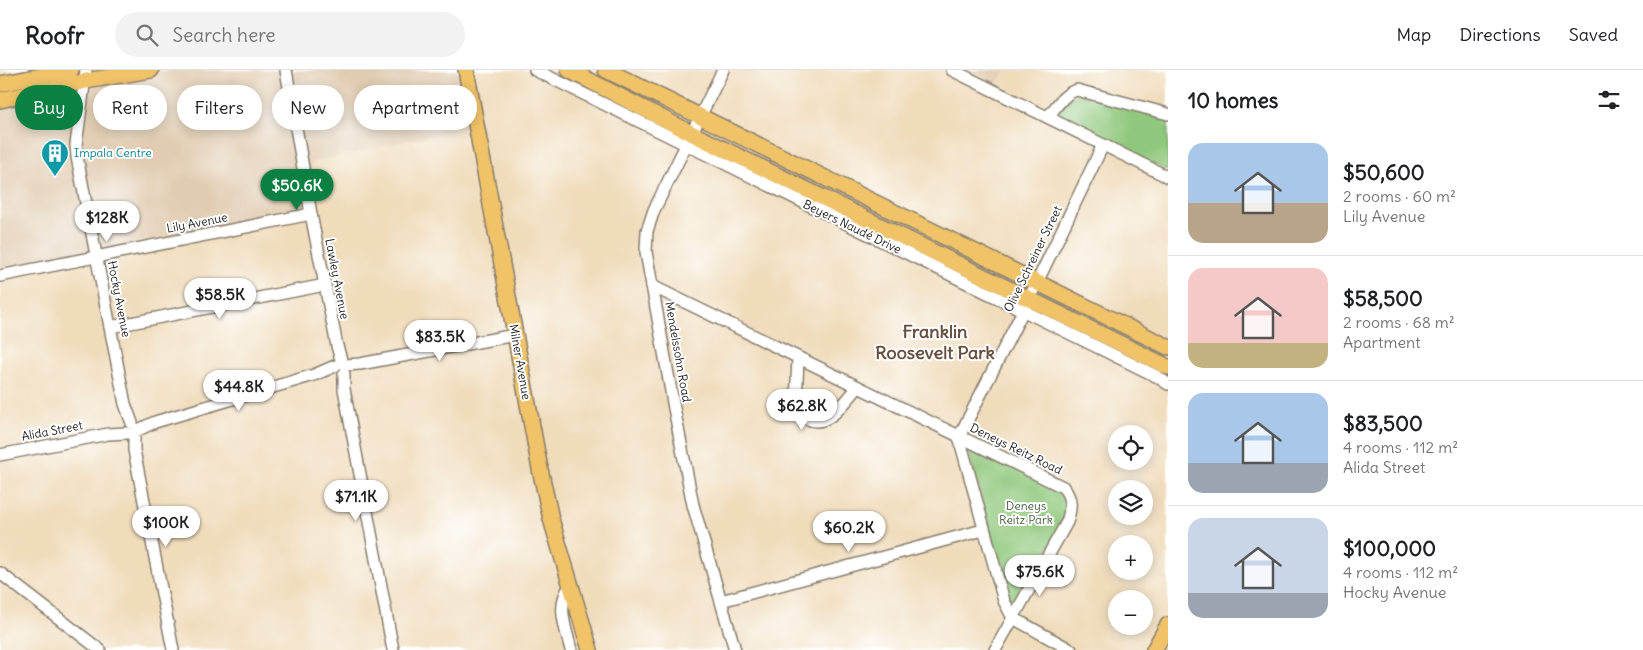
<!DOCTYPE html>
<html lang="en">
<head>
<meta charset="utf-8">
<style>
	body { margin:0; font-family:Delius,sans-serif; background:#f2f2f2; color:#202124; height:100vh; display:flex; flex-direction:column; font-size:19px; white-space:nowrap }
	* { box-sizing:border-box; margin:0 }
	p { font-size:16px; color:#757577 }
	.icon { flex:none; width:28px; height:28px; fill:none; stroke:currentColor; stroke-width:2; stroke-linecap:round; stroke-linejoin:round }
	.map { position:relative; flex:1; overflow:hidden }
	.details { display:flex; flex-direction:column; background:#fff; width:475px }
	.details>* { flex:none }
	.banner { position:absolute; left:15px; top:15px; width:475px; height:45px; display:flex; gap:10px }
	.fabs { position:absolute; left:1108px; top:355px; display:grid; gap:10px }
	.fabs a { display:grid; place-items:center; width:45px; height:45px; border-radius:50%; background:#fff; box-shadow:0 2px 12px #0003; font-size:25px }
	.price { position:absolute; translate:-50% -42px; padding:0 11px; border-radius:18px; background:#fff; color:#222; font-size:16px; line-height:32px; filter:drop-shadow(0 1px 2px #0008) }
	.price::after { content:''; position:absolute; left:50%; top:30px; width:15px; height:11px; margin-left:-8px; background:inherit; clip-path:polygon(0 0,100% 0,50% 100%) }
	.price.selected { background:#0b8043; color:#fff }
	ul { padding:0; list-style:none }
	li { display:flex; align-items:center; gap:15px; height:125px; padding:0 20px }
	li+li { border-top:1px solid #e0e0e0 }
	li span { display:grid; place-items:center; flex:none; width:140px; height:100px; border-radius:15px; color:#555 }
	li>.icon { margin-inline-start:auto }
	span .icon { width:60px; height:60px; fill:#fffc; stroke-width:1 }
	li b { font-size:21px }
	h2 { display:flex; justify-content:space-between; align-items:center; height:60px; padding:0 20px; font-size:21px }
	.tag { padding:0 18px; border-radius:22px; background:#fff; box-shadow:0 2px 12px #0003; font-size:18px; line-height:45px }
	.tag.selected { background:#0b8043; color:#fff }
	header { display:flex; align-items:center; gap:30px; box-sizing:border-box; height:70px; padding:0 25px; background:#fff; border-bottom:1px solid #e0e0e0 }
	header strong { font-size:24px }
	nav { display:flex; gap:28px; margin-inline-start:auto; font-size:18px }
	.search { width:350px; height:45px; background:#f2f2f2; display:flex; align-items:center; gap:12px; box-sizing:border-box; padding:0 18px; border-radius:28px; color:#757577; font-size:19px }
	main { display:flex; flex:1; min-height:0 }
	.map>svg:first-child { display:block }
	.built { fill:#e1ccb1 }
	.green { fill:#8fc77b; stroke:#56724c }
	.lines { fill:none; stroke-linecap:round; stroke-linejoin:round }
	.minor-casing { stroke:#867c6c; stroke-width:14 }
	.major-casing { stroke:#867c6c; stroke-width:18 }
	.minor { stroke:#fff; stroke-width:11 }
	.major { stroke:#f1c369; stroke-width:15 }
	.labels { text-anchor:middle; stroke-width:4; stroke-linejoin:round; paint-order:stroke }
	.culture-label { font-size:12px; fill:#0d838f; stroke:#fff; text-anchor:start }
	.street-label { font-size:12px; fill:#1c1c1c; stroke:#fff }
	.park-label { font-size:12px; fill:#4a6042; stroke:#fff }
	.district-label { font-size:18px; font-weight:bold; fill:#675040; stroke:#fff }
</style>
</head>
<body>
<header>
<strong>Roofr</strong>
<div class="search"><svg class="icon" aria-label="search" viewBox="0 0 24 24"><circle cx="10" cy="10" r="6"/><path d="M15 15l6 6"/></svg>Search here</div>
<nav><a>Map</a><a>Directions</a><a>Saved</a></nav>
</header>
<main>
<div class="map">
<svg width="1168" height="580" viewBox="0 0 1168 580">
	<rect width="100%" height="100%" fill="#fff"/>
	<filter id="ink" filterUnits="userSpaceOnUse"><feTurbulence type="fractalNoise" baseFrequency=".02" numOctaves="2"/><feDisplacementMap in="SourceGraphic" scale="10" xChannelSelector="R" yChannelSelector="G"/><feConvolveMatrix kernelMatrix="1 2 1 2 8 2 1 2 1" color-interpolation-filters="sRGB"/></filter>
	<filter id="wash" filterUnits="userSpaceOnUse"><feTurbulence type="fractalNoise" baseFrequency=".0096" numOctaves="4" result="noise"/><feDisplacementMap in="SourceGraphic" scale="20" xChannelSelector="R" yChannelSelector="G"/><feGaussianBlur stdDeviation="1.12" result="paint"/><feColorMatrix in="noise" values="0 0 0 0 0 0 0 0 0 0 0 0 0 0 0 0 0 1.4 0 .05"/><feComposite in="paint" operator="in"/></filter>
	<g filter="url(#wash)">
		<rect width="100%" height="100%" fill="#f0dcbb"/>
		<!-- built -->
		<g class="built">
			<polygon points="167,0 458,0 470,57 313,92 298,142 0,198 0,35"/>
			<polygon points="968,0 1005,0 997,14"/>
		</g>
		<!-- green -->
		<g class="green">
			<polygon points="1078,23 1168,50 1168,101 1060,49 1057,42 1059,38"/>
			<polygon points="973,378 1055,412 1071,436 1019,531 1008,528 969,383"/>
		</g>
	</g>
	<g filter="url(#ink)">
		<g class="lines">
			<!-- minor casing -->
			<g class="minor-casing">
				<g id="minor">
					<polyline points="86,0 76,75 77,87 125,334 132,353"/>
					<polyline points="286,0 311,144 337,276 342,293"/>
					<polyline points="535,0 1158,307 1168,314"/>
					<polyline points="723,0 654,140 647,161 646,182 674,338 693,435 735,580"/>
					<polyline points="952,0 1168,107"/>
					<path d="M1048 47C1056 37 1064 23 1077 20L1168 44"/>
					<polyline points="0,206 311,144"/>
					<path d="M652 216 1063 417C1073 429 1071 439 1067 452L995 580"/>
					<polyline points="110,257 325,215"/>
					<path d="M798 288 796 334C798 341 801 346 808 349 827 359 847 330 858 317"/>
					<polyline points="345,295 360,294 515,265"/>
					<polyline points="344,304 344,319 393,580"/>
					<polyline points="136,361 155,352 314,305 335,296"/>
					<polyline points="134,363 134,380 173,580"/>
					<polyline points="0,385 108,364 127,363"/>
					<polyline points="0,503 100,580"/>
					<path d="M571 515C555 534 566 559 571 580"/>
					<polyline points="721,531 983,460"/>
					<polyline points="1071,580 1013,548 1004,531 959,367 1029,229 1103,75"/>
				</g>
			</g>
			<!-- major casing -->
			<g class="major-casing">
				<g id="major">
					<polyline points="466,0 540,399 551,449 590,580"/>
					<polyline points="569,0 691,63 1168,297"/>
					<polyline points="606,0 1168,277"/>
					<polyline points="0,14 71,0"/>
					<polyline points="0,30 86,11 151,0"/>
					<polyline points="1154,580 1168,555"/>
				</g>
			</g>
			<!-- minor -->
			<use href="#minor" class="minor"/>
			<!-- major -->
			<use href="#major" class="major"/>
		</g>
	</g>
	<!-- icons -->
	<defs>
		<g id="building-pin" transform="scale(1.4375)"><path d="M0 17L-7.5 6A9.5 9.5 0 1 1 7.5 6Z" fill="#0f9aa8" stroke="#fff"/><path d="M-4-6H4V6H1V3H-1V6H-4ZM-2.5-4.3h1.7v1.8h-1.7ZM.8-4.3h1.7v1.8H.8ZM-2.5-1h1.7V.8h-1.7ZM.8-1h1.7V.8H.8Z" fill="#fff"/></g>
	</defs>
	<g fill-rule="evenodd">
		<use href="#building-pin" x="55" y="83"/>
	</g>
	<g class="labels">
		<!-- culture labels -->
		<g class="culture-label">
			<text x="74" y="87">Impala Centre</text>
		</g>
		<!-- street labels -->
		<g class="street-label">
			<text transform="translate(197 153) rotate(-11)" y="4">Lily Avenue</text>
			<text transform="translate(852 157) rotate(26)" y="4">Beyers Naudé Drive</text>
			<text transform="translate(1033 189) rotate(-64)" y="4">Olive Schreiner Street</text>
			<text transform="translate(337 209) rotate(79)" y="4">Lawley Avenue</text>
			<text transform="translate(119 229) rotate(79)" y="4">Hocky Avenue</text>
			<text transform="translate(678 282) rotate(80)" y="4">Mendelssohn Road</text>
			<text transform="translate(520 292) rotate(80)" y="4">Milner Avenue</text>
			<text transform="translate(52 361) rotate(-11)" y="4">Alida Street</text>
			<text transform="translate(1016 379) rotate(26)" y="4">Deneys Reitz Road</text>
		</g>
		<!-- park labels -->
		<g class="park-label">
			<text x="1026" y="440">Deneys<tspan x="1026" dy="14">Reitz Park</tspan></text>
		</g>
		<!-- district labels -->
		<g class="district-label">
			<text x="935" y="268">Franklin<tspan x="935" dy="21">Roosevelt Park</tspan></text>
		</g>
	</g>
</svg>
<div class="fabs">
<a><svg class="icon" aria-label="locate" viewBox="0 0 24 24"><circle cx="12" cy="12" r="6"/><path d="M12 2v4M12 18v4M2 12h4M18 12h4"/></svg></a>
<a><svg class="icon" aria-label="layers" viewBox="0 0 24 24"><path d="M12 4l9 5-9 5-9-5zM3 14l9 5 9-5"/></svg></a>
<a>+</a>
<a>−</a>
</div>
<b class="price selected" style="left:297px;top:141px">$50.6K</b>
<b class="price" style="left:107px;top:173px">$128K</b>
<b class="price" style="left:220px;top:250px">$58.5K</b>
<b class="price" style="left:440px;top:292px">$83.5K</b>
<b class="price" style="left:239px;top:342px">$44.8K</b>
<b class="price" style="left:802px;top:361px">$62.8K</b>
<b class="price" style="left:356px;top:452px">$71.1K</b>
<b class="price" style="left:166px;top:478px">$100K</b>
<b class="price" style="left:849px;top:483px">$60.2K</b>
<b class="price" style="left:1040px;top:527px">$75.6K</b>
<div class="banner">
<a class="tag selected">Buy</a>
<a class="tag">Rent</a>
<a class="tag">Filters</a>
<a class="tag">New</a>
<a class="tag">Apartment</a>
</div>
</div>
<section class="details">
<h2>10 homes<svg class="icon" aria-label="filters" viewBox="0 0 24 24"><path d="M4 7h16M4 17h16"/><circle cx="9" cy="7" r="2"/><circle cx="15" cy="17" r="2"/></svg></h2>
<ul>
<li><span style="background:linear-gradient(#a9c7e8 60%,#b9a48a 0)"><svg class="icon" aria-label="home" viewBox="0 0 24 24"><path d="M3 11l9-7 9 7M6 9v11h12V9"/></svg></span><div><b>$50,600</b><p>2 rooms · 60 m²</p><p>Lily Avenue</p></div></li>
<li><span style="background:linear-gradient(#f6c9c9 75%,#c2b280 0)"><svg class="icon" aria-label="home" viewBox="0 0 24 24"><path d="M3 11l9-7 9 7M6 9v11h12V9"/></svg></span><div><b>$58,500</b><p>2 rooms · 68 m²</p><p>Apartment</p></div></li>
<li><span style="background:linear-gradient(#a9c7e8 70%,#9aa5b1 0)"><svg class="icon" aria-label="home" viewBox="0 0 24 24"><path d="M3 11l9-7 9 7M6 9v11h12V9"/></svg></span><div><b>$83,500</b><p>4 rooms · 112 m²</p><p>Alida Street</p></div></li>
<li><span style="background:linear-gradient(#c9d6e8 75%,#9aa5b1 0)"><svg class="icon" aria-label="home" viewBox="0 0 24 24"><path d="M3 11l9-7 9 7M6 9v11h12V9"/></svg></span><div><b>$100,000</b><p>4 rooms · 112 m²</p><p>Hocky Avenue</p></div></li>
</ul>
</section>
</main>
</body>
</html>
